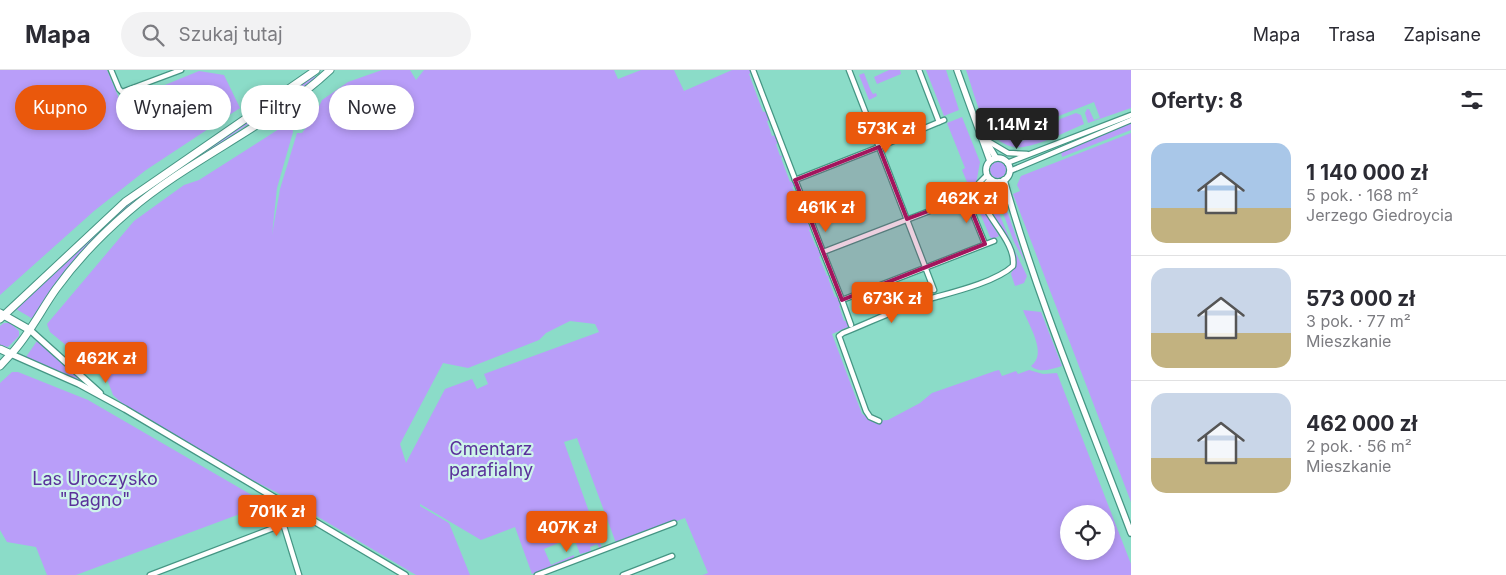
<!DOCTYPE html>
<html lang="pl">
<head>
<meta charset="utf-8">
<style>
	body { margin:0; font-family:Inter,sans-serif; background:#f2f2f3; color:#2b2b33; height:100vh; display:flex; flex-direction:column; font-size:19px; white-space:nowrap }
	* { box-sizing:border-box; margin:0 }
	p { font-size:16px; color:#7c7c81 }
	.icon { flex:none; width:28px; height:28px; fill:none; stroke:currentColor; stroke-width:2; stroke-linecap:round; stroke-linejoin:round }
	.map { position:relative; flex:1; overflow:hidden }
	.sheet { display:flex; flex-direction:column; background:#fff; width:375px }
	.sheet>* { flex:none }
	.banner { position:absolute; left:15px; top:15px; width:475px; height:45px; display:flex; gap:10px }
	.controls { position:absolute; left:1060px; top:435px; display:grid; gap:10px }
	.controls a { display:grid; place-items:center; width:55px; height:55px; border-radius:50%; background:#fff; box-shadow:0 2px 8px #0003; font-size:25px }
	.price { position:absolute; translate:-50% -42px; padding:0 11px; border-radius:5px; background:#ea580c; color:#fff; font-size:16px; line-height:32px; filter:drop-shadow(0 1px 2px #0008) }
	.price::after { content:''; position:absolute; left:50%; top:30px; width:15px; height:11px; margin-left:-8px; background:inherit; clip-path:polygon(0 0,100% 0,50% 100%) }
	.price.current { background:#222; color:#fff }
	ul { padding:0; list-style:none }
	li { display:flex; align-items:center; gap:15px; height:125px; padding:0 20px }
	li+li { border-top:1px solid #e1e1e2 }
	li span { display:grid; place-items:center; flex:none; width:140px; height:100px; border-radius:15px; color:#555 }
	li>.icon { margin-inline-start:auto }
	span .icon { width:60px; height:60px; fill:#fffc; stroke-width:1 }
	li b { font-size:21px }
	h2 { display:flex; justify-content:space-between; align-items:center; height:60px; padding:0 20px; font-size:21px }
	.tag { padding:0 18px; border-radius:22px; background:#fff; box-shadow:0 2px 8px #0003; font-size:18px; line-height:45px }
	.tag.current { background:#ea580c; color:#fff }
	header { display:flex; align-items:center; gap:30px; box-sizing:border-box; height:70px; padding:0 25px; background:#fff; border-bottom:1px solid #e1e1e2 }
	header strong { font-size:24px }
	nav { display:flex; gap:28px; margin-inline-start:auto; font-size:18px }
	.search { width:350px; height:45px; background:#f2f2f3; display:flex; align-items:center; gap:12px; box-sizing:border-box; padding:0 18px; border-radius:28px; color:#7c7c81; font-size:19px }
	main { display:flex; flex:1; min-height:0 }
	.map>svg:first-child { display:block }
	.green { fill:#b99ef9; fill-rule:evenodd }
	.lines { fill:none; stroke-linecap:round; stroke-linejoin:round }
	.minor-casing { stroke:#459684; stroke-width:7 }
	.tertiary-casing { stroke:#459684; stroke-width:8 }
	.primary-casing { stroke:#459684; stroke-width:9 }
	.trunk-casing { stroke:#459684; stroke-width:9 }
	.minor { stroke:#fff; stroke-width:4.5 }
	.tertiary { stroke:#fff; stroke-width:5.5 }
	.primary { stroke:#fff; stroke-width:7 }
	.trunk { stroke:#fff; stroke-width:7 }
	.marked { fill:#a2155d; fill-opacity:0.2; stroke:#a2155d; stroke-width:4; stroke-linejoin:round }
	.labels { text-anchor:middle; stroke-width:4.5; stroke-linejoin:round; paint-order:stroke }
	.park-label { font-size:18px; fill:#5a319a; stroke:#cef4ea }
</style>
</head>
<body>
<header>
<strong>Mapa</strong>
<div class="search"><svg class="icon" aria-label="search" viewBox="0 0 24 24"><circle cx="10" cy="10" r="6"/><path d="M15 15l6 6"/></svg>Szukaj tutaj</div>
<nav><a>Mapa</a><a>Trasa</a><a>Zapisane</a></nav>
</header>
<main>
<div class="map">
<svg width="1131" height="505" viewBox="0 0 1131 505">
	<rect width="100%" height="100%" fill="#8bdcc8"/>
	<!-- green -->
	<g class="green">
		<polygon points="0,0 107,0 121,33 199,1 224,5 240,38 146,100 94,141 0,225"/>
		<path d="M382 0H410L416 10 424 0H614L618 9 641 0H674L684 21 732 0H751L752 2 749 4 763 42 767 41 770 50 767 51 772 66 776 65 779 73 776 74 780 86 784 85 781 88 790 112 794 111 796 116 792 117 795 123 799 125 796 127 806 152H810L812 159 809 160 816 177H819L822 185 819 187 827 206H830L828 208 835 227H839L842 234 839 236 844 251 847 250 850 256 832 264 862 344 875 351 888 350 920 333 932 323 995 301 999 300 1002 306 1016 301 1018 304 1029 300 1043 304 1057 303 1131 494V505H703L708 503 685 448 616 473 577 368 564 372 602 478 600 479 597 474 590 477 591 481 580 484 573 465 568 468 570 471 568 469 544 479 551 495 574 485V482V488L532 504 515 457 481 470 420 434V436L449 453 470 505H416L276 422 240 404 125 336 113 325 107 309 50 262 47 254 134 151 184 115 199 110 279 59 292 54 293 62 277 118 272 165 280 119 297 63H302L315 45 322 30 348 12ZM570 251 595 254 599 262 484 304 488 314 477 319 472 309 445 319 406 393 400 374 443 293 468 298 539 270 546 263ZM1069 444H1106V481H1069Z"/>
		<polygon points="889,0 900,0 901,4 877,14 874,7"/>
		<polygon points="926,0 946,0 959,40 944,46"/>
		<path d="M966 0H1131V38L1088 53 1085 43 1087 39H1089L1094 50 1100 48 1094 32 1016 63 1020 72 1027 69 1030 61 1049 54 1055 57 1060 49 1076 43 1081 45 1084 54C1065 62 1043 74 1023 77 985 81 976 27 966 0Z"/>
		<polygon points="864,3 871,21 873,24 876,23 877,26 869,30 859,5"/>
		<polygon points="314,5 316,8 161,113 115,148 69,196 33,249 16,239 124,137"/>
		<polygon points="962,47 980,92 975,120 983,139 999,166 993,169 990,167 962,100 965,98 947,53"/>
		<polygon points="1131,52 1131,60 1062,87 1061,81"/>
		<polygon points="1131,63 1131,432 1013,124 1020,121 1017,115 1021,106"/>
		<circle cx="998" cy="100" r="8"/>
		<polygon points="984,116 992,126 1012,175 1027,206 1024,213 1015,216 1011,204 1016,192 1004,163 984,128 982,122"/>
		<polygon points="1001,124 1025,192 1014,172 997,127"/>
		<path d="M1023 240 1041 242 1062 296C1052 299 1039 304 1031 296 1048 284 1029 256 1023 240Z"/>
		<polygon points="4,253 10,253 19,261 19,266 8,277 0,275 0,256"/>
		<polygon points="37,271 84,313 26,287"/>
		<polygon points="12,302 18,302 88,330 267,434 76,505 47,505 36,477 7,472 0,460 0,313"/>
	</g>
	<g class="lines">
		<!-- minor casing -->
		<g class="minor-casing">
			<g id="minor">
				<polyline points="111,0 119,19 122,22 181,0"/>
				<polyline points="753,0 823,182"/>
				<polyline points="919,0 939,52"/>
				<polyline points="986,70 1008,83 1027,84"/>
				<polyline points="1007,93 1131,45"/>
				<polyline points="1010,101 1131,50"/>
				<polyline points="795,110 879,77 849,0"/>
				<polyline points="980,120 990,109"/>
				<polyline points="985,174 966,127 823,182 842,230 994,171"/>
				<polyline points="934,220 879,77 944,50"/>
				<polyline points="842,230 851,255"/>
				<path d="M879 351 870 347 866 341 839 266 843 263C873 251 905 235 936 227 958 221 997 211 1013 196 1017 168 975 141 979 113L987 105"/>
				<polyline points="282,432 279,440 299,505"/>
				<polyline points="150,505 284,454"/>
				<polyline points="537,505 674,453"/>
				<polyline points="623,505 672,486"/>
			</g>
		</g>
		<!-- tertiary casing -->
		<g class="tertiary-casing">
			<g id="tertiary">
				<polyline points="957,0 990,91"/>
				<polyline points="984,68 996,88"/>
				<circle cx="998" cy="100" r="12"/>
				<path d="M1004 110C1038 230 1087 346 1131 463"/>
				<polyline points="999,112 1007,131"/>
				<polyline points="30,260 100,323"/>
				<polyline points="11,284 79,314 125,339 405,505"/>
			</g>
		</g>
		<!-- primary casing -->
		<g class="primary-casing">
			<polyline id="primary" points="0,296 11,284"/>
		</g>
		<!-- trunk casing -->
		<g class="trunk-casing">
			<g id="trunk">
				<polyline points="0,243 30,260"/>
				<polyline points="0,249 125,132 316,0"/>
				<path d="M0 279 11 284C29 265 41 240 56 219 77 190 102 164 129 141 191 88 270 56 330 0"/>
			</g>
		</g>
		<!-- minor -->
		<use href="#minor" class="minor"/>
		<!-- tertiary -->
		<use href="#tertiary" class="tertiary"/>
		<!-- primary -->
		<use href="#primary" class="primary"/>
		<!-- trunk -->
		<use href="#trunk" class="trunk"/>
	</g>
	<!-- marked area -->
	<path class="marked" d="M879 77 907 149 966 127 985 174 842 230 795 110Z"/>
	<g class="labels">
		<!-- park labels -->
		<g class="park-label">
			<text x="491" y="385">Cmentarz<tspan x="491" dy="21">parafialny</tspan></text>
			<text x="95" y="415">Las Uroczysko<tspan x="95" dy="21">"Bagno"</tspan></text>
		</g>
	</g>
</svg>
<div class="controls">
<a><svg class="icon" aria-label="locate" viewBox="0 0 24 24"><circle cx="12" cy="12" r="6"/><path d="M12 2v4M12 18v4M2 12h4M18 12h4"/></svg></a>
</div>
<b class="price current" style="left:1017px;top:80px">1.14M zł</b>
<b class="price" style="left:886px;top:84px">573K zł</b>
<b class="price" style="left:967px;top:154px">462K zł</b>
<b class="price" style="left:826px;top:163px">461K zł</b>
<b class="price" style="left:892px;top:254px">673K zł</b>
<b class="price" style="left:106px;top:314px">462K zł</b>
<b class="price" style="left:277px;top:467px">701K zł</b>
<b class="price" style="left:567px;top:483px">407K zł</b>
<div class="banner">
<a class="tag current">Kupno</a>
<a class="tag">Wynajem</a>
<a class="tag">Filtry</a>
<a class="tag">Nowe</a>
</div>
</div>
<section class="sheet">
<h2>Oferty: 8<svg class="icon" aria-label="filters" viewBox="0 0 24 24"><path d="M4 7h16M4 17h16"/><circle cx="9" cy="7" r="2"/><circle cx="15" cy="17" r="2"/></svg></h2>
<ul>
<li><span style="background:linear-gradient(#a9c7e8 65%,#c2b280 0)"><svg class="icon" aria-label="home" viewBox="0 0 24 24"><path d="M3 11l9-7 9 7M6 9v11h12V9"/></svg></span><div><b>1 140 000 zł</b><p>5 pok. · 168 m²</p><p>Jerzego Giedroycia</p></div></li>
<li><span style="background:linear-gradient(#c9d6e8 65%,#c2b280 0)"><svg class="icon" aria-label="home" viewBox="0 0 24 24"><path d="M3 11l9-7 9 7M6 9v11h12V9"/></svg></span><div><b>573 000 zł</b><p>3 pok. · 77 m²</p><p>Mieszkanie</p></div></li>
<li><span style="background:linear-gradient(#c9d6e8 65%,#c2b280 0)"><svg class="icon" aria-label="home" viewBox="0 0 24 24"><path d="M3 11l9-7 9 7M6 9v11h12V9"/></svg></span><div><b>462 000 zł</b><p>2 pok. · 56 m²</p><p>Mieszkanie</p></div></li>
</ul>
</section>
</main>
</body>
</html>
